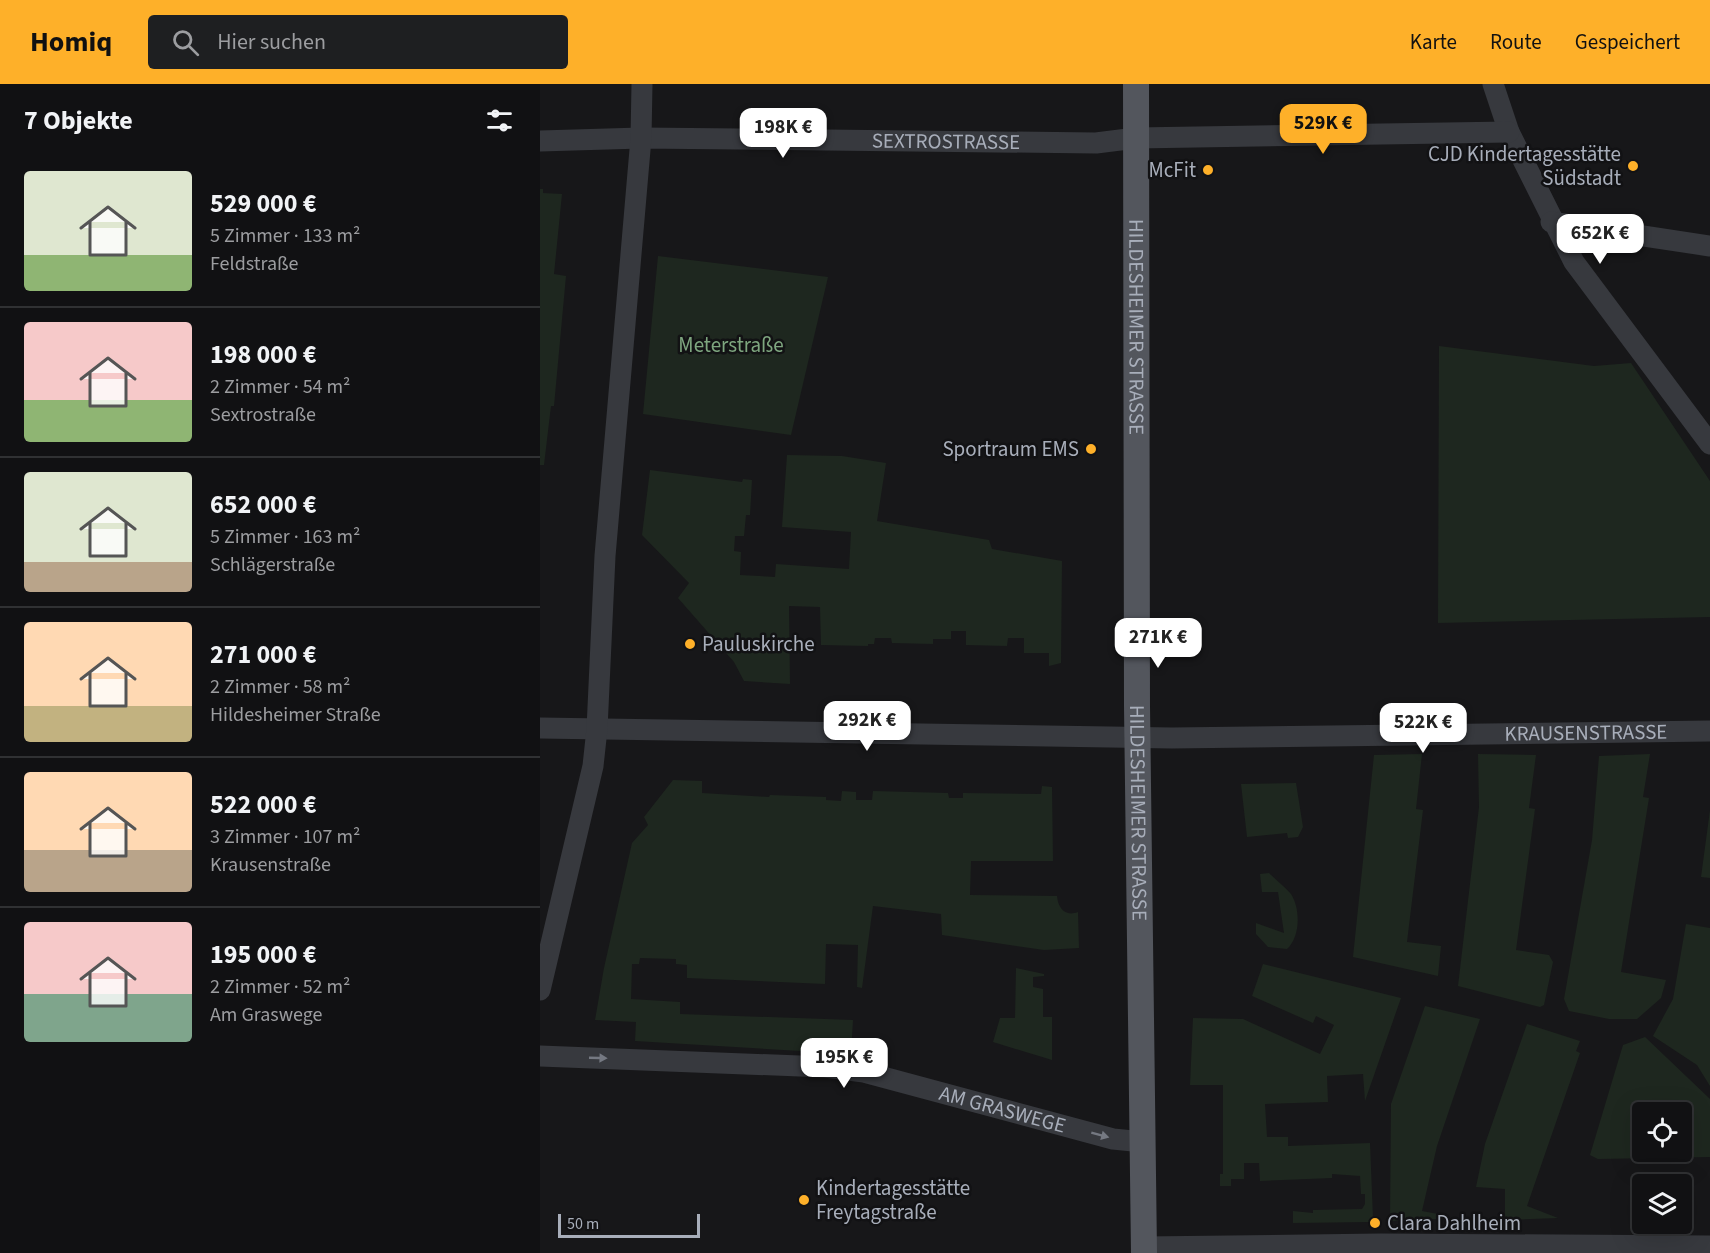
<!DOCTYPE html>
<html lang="de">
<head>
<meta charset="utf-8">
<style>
	body { margin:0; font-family:"Source Sans 3",sans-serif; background:#1e1f21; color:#f1f3f6; height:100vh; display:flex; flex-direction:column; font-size:22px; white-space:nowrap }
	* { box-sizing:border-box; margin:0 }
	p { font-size:20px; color:#9c9da0 }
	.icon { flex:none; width:33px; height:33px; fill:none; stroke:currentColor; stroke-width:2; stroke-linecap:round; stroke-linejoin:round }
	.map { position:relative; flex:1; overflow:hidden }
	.sheet { display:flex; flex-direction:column; background:#111113; width:540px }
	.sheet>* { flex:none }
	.buttons { position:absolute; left:1092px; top:1018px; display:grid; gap:12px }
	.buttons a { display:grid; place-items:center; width:60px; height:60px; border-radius:6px; background:#111113; box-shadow:0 6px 24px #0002,0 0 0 2px #303133; font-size:30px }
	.scale { position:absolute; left:18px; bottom:15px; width:142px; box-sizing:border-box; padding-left:6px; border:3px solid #a8aeba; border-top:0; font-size:16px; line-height:21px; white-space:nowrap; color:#a8aeba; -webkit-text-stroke:4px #121214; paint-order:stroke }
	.price { position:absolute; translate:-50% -51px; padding:0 14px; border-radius:12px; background:#fff; color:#222; font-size:20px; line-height:39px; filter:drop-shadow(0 2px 3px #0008) }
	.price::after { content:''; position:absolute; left:50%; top:36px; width:18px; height:14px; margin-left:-9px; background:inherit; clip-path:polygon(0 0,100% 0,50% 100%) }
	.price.current { background:#feb029; color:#111 }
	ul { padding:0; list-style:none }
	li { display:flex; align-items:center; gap:18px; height:150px; padding:0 24px }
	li+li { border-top:2px solid #303133 }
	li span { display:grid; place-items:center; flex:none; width:168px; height:120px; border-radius:6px; color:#555 }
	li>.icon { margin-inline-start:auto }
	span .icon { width:72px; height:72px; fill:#fffc; stroke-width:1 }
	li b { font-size:26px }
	h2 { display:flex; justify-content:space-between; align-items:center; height:72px; padding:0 24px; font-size:26px }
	header { display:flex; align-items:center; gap:36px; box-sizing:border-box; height:84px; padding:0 30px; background:#feb029; color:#111 }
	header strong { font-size:28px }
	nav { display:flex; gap:33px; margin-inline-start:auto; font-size:21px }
	.search { width:420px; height:54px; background:#1e1f21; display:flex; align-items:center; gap:15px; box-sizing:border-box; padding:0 21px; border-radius:6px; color:#9c9da0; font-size:22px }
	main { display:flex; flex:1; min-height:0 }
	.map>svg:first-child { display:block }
	.green { fill:#1e271f; fill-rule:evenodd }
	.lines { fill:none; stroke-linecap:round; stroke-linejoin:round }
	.minor { stroke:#37393e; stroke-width:21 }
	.major { stroke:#53565d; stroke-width:26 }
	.oneway { fill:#757982 }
	.poi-dot { fill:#feb029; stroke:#121214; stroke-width:2 }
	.labels { text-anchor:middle; stroke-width:5; stroke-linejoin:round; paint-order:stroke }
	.street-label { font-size:21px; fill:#a8aeba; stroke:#121214 }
	.poi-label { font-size:21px; fill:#a8aeba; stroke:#121214; text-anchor:end }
	.park-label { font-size:21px; fill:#7ea67f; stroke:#121214 }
</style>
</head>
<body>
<header>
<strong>Homiq</strong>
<div class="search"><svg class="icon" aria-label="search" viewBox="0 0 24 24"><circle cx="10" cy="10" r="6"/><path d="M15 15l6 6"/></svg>Hier suchen</div>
<nav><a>Karte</a><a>Route</a><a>Gespeichert</a></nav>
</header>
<main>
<section class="sheet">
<h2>7 Objekte<svg class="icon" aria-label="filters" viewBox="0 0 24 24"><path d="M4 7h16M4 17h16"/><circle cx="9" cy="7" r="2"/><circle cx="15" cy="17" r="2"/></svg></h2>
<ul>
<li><span style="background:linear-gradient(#dfe7d0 70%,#8fb573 0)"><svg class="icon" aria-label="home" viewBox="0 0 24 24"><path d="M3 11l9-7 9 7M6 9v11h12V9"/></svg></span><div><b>529 000 €</b><p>5 Zimmer · 133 m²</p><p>Feldstraße</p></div></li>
<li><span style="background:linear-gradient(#f6c9c9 65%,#8fb573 0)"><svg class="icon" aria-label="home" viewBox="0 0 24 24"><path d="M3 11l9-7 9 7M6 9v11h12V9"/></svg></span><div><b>198 000 €</b><p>2 Zimmer · 54 m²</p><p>Sextrostraße</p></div></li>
<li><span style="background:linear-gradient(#dfe7d0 75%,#b9a48a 0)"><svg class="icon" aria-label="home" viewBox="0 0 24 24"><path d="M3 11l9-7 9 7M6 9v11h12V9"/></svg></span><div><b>652 000 €</b><p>5 Zimmer · 163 m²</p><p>Schlägerstraße</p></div></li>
<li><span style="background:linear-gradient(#ffd9b3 70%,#c2b280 0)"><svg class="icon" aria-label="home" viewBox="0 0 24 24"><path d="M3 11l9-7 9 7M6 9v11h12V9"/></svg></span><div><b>271 000 €</b><p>2 Zimmer · 58 m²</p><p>Hildesheimer Straße</p></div></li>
<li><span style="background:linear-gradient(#ffd9b3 65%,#b9a48a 0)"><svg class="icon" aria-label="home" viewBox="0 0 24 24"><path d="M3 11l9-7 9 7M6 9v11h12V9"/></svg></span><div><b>522 000 €</b><p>3 Zimmer · 107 m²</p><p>Krausenstraße</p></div></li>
<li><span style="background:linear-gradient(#f6c9c9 60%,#7fa58c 0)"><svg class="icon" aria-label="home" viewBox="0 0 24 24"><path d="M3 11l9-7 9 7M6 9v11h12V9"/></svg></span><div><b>195 000 €</b><p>2 Zimmer · 52 m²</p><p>Am Graswege</p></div></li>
</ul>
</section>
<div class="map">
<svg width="1170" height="1169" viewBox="0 0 1170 1169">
	<rect width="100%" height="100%" fill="#171719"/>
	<!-- green -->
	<g class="green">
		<polygon points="0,105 3,105 3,109 22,110 14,190 26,192 14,322 11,322 4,381 0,381"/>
		<polygon points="118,172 288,193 251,351 103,330"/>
		<polygon points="899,262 1054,282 1091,279 1170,397 1170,533 898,539"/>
		<polygon points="247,371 302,372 346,379 337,437 449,456 452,465 522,477 521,579 509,582 509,569 484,569 484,554 468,554 467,562 426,561 426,547 411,547 411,555 393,555 393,560 352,559 351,554 335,554 334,560 328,560 328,562 281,561 280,523 249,522 250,600 204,597 194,578 138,514 149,499 102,451 110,386 202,398 203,395 212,396 210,431 206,431 204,452 195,452 194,467 201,468 200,491 235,493 236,480 309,485 311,448 242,443"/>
		<polygon points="882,670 876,725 883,726 867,858 901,862 898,892 813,873 834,671"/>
		<polygon points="938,670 996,671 989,724 995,725 976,866 1009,871 1013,878 1004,921 1000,923 918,902 939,723"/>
		<polygon points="1110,670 1103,713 1109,714 1081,888 1126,896 1121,914 1097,935 1069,935 1029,927 1024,915 1052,756 1059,672"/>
		<path d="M133 696 162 697V709L229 713 230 711 286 713V716L301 717 302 707 316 708V716H332L333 707 408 709 409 714H423V709L501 710 502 702 512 703 513 777H431L430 811 517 812C518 824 525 833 538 828L539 864 504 866 402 851 401 830 333 822 322 904 317 903 318 861 286 860 285 900 147 894V881L136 880V875L100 874 99 880H92L91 915 140 918V930L313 936 311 970 95 957 96 938 55 936 64 884 92 759 108 741 104 733Z"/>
		<polygon points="756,699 763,743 758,753 748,754 747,749 707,753 701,700"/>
		<polygon points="1170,726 1170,794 1161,793"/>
		<path d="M729 789C736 796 745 803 751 810 761 826 760 853 747 865L728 863 716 850V839L744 849 738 808H722L720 790Z"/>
		<polygon points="1146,840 1170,844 1170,1002 1157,981 1113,952 1133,915"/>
		<polygon points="723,880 861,914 825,1017 823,990 787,992 788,1018 725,1020 727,1053 748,1053 748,1062 830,1059 833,1134 830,1138 753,1139 753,1127 773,1129 773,1126 822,1125 825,1120 825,1110 821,1110 820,1092 792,1090 792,1094 720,1097 719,1079 704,1079 704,1095 691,1095 691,1102 680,1102 680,1090 683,1090 683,1001 650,1001 653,934 703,935 780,970 794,941 776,932 773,939 712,912"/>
		<polygon points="476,884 504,890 504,892 493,893 493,903 503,905 503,933 512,933 512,976 453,958 460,934 475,934"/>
		<polygon points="885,922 940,935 897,1062 882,1127 898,1130 897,1135 850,1137 851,1020"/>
		<polygon points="987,940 1040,957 1036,967 1040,969 987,1122 1018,1134 965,1136 965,1105 936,1103 945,1060"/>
		<path d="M1105 953 1170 1015V1073L1058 1075 1050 1071 1083 961ZM1102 1029H1142V1068H1102Z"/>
	</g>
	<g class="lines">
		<!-- minor -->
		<g class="minor">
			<polyline points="953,0 969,48 1034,178 1170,360"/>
			<path id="s1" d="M0 57 101 54 556 59 596 54 969 48"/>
			<polyline points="1011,138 1170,162"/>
			<path id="s2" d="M0 644 632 654 1170 647"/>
			<polyline points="0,906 53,682 57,645 65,472 101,54 102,0"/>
			<path id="s3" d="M0 972 285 983 324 988 573 1055 603 1058"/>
			<polyline points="604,1163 841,1160 1170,1162"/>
		</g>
		<!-- major -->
		<path class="major" id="s4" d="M596 0 597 622 604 1169"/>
	</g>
	<!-- one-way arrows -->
	<defs><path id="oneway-solid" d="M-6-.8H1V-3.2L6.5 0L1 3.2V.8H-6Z" transform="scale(1.5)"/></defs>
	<g class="oneway">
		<use href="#oneway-solid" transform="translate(58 974) rotate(2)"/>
		<use href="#oneway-solid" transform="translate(560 1051) rotate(15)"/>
	</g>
	<!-- markers -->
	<g class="poi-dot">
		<circle cx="1093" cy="82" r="6"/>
		<circle cx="668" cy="86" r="6"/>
		<circle cx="551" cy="365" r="6"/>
		<circle cx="150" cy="560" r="6"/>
		<circle cx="264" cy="1116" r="6"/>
		<circle cx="835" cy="1139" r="6"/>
	</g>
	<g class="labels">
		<!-- street labels -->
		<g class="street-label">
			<text dy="7" stroke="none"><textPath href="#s1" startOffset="406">SEXTROSTRASSE</textPath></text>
			<text dy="7" stroke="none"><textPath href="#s4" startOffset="243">HILDESHEIMER STRASSE</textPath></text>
			<text dy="7" stroke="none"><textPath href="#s2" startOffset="1046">KRAUSENSTRASSE</textPath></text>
			<text dy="7" stroke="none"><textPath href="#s4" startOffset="729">HILDESHEIMER STRASSE</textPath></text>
			<text dy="7" stroke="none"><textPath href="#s3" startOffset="468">AM GRASWEGE</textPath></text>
		</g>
		<!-- poi labels -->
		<g class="poi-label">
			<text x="1081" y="77">CJD Kindertagesstätte<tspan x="1081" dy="24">Südstadt</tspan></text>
			<text x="656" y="93">McFit</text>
			<text x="539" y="372">Sportraum EMS</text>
			<text x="162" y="567" text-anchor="start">Pauluskirche</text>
			<text x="276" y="1111" text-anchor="start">Kindertagesstätte<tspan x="276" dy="24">Freytagstraße</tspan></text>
			<text x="847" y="1146" text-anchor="start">Clara Dahlheim</text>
		</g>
		<!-- park labels -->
		<g class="park-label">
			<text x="191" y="268">Meterstraße</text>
		</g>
	</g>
</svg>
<div class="buttons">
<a><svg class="icon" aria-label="locate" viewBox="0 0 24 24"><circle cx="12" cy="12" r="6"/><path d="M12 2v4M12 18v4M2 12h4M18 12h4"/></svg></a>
<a><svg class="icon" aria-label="layers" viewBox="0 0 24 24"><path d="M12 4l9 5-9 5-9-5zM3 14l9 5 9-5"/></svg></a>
</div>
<div class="scale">50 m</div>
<b class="price current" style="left:783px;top:71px">529K €</b>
<b class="price" style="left:243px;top:75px">198K €</b>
<b class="price" style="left:1060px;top:181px">652K €</b>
<b class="price" style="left:618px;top:585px">271K €</b>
<b class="price" style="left:327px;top:668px">292K €</b>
<b class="price" style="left:883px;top:670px">522K €</b>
<b class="price" style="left:304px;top:1005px">195K €</b>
</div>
</main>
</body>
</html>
